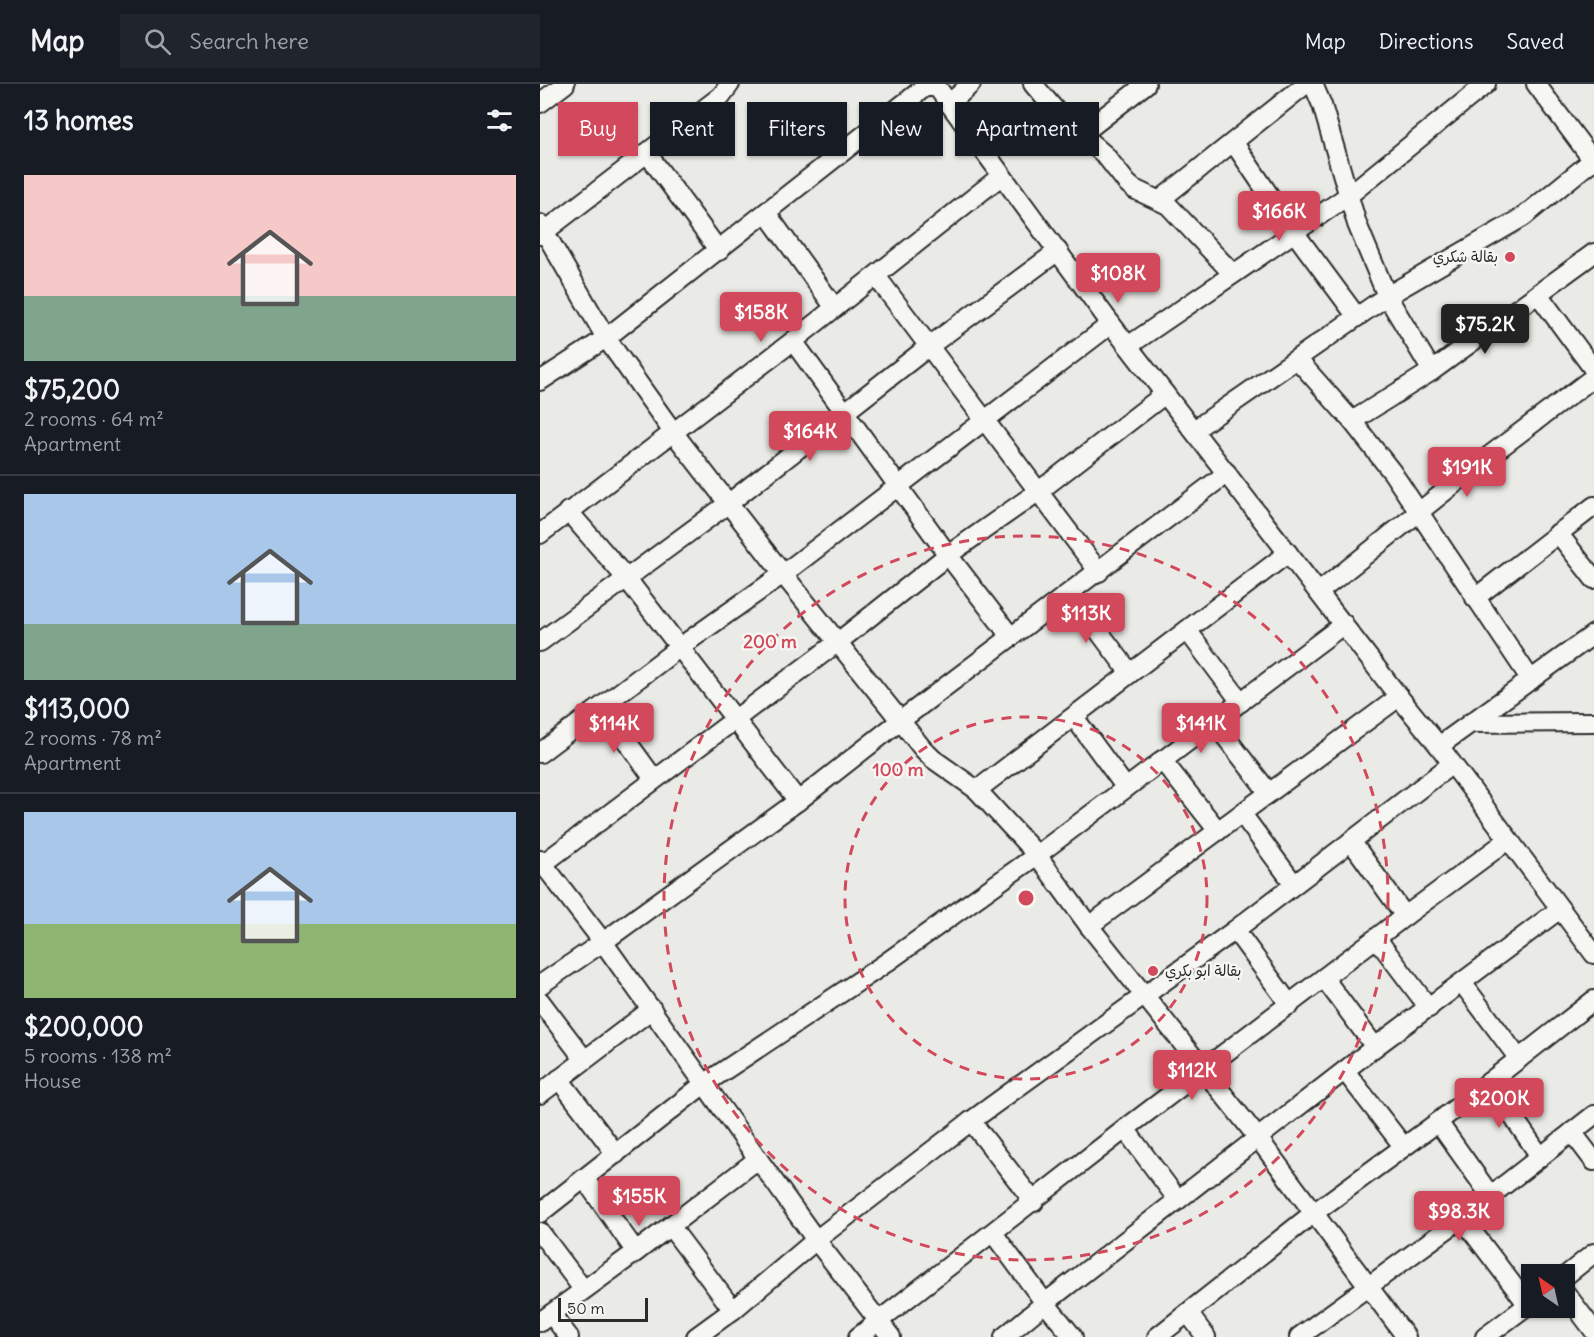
<!DOCTYPE html>
<html lang="en">
<head>
<meta charset="utf-8">
<style>
	body { margin:0; font-family:Delius,"Playpen Sans Arabic",sans-serif; background:#20242c; color:#f1f3f6; height:100vh; display:flex; flex-direction:column; font-size:22px; white-space:nowrap }
	* { box-sizing:border-box; margin:0 }
	p { font-size:20px; color:#9ea1a6 }
	.icon { flex:none; width:33px; height:33px; fill:none; stroke:currentColor; stroke-width:2; stroke-linecap:round; stroke-linejoin:round }
	.map { position:relative; flex:1; overflow:hidden }
	.details { display:flex; flex-direction:column; background:#171b24; width:540px }
	.details>* { flex:none }
	.hud { position:absolute; left:18px; top:18px; width:570px; height:54px; display:flex; gap:12px }
	.needle { width:39px; rotate:326deg }
	.fabs { position:absolute; left:981px; top:1180px; display:grid; gap:12px }
	.fabs a { display:grid; place-items:center; width:54px; height:54px; border-radius:0px; background:#171b24; box-shadow:0 2px 4px #0004; font-size:30px }
	.scale { position:absolute; left:18px; bottom:15px; width:90px; box-sizing:border-box; padding-left:6px; border:3px solid #2b2b2b; border-top:0; font-size:16px; line-height:21px; white-space:nowrap; color:#2b2b2b; -webkit-text-stroke:4px #f6f6f2; paint-order:stroke }
	.price { position:absolute; translate:-50% -51px; padding:0 14px; border-radius:6px; background:#d1495b; color:#fff; font-size:20px; line-height:39px; filter:drop-shadow(0 2px 3px #0008) }
	.price::after { content:''; position:absolute; left:50%; top:36px; width:18px; height:14px; margin-left:-9px; background:inherit; clip-path:polygon(0 0,100% 0,50% 100%) }
	.price.on { background:#222; color:#fff }
	ul { padding:0; list-style:none }
	li { display:grid; align-content:center; gap:12px; height:318px; padding:0 24px }
	li+li { border-top:2px solid #363941 }
	li span { display:grid; place-items:center; height:186px; border-radius:0px; color:#555 }
	li>.icon { margin-inline-start:auto }
	span .icon { width:108px; height:108px; fill:#fffc; stroke-width:1 }
	li b { font-size:26px }
	h2 { display:flex; justify-content:space-between; align-items:center; height:72px; padding:0 24px; font-size:26px }
	.pill { padding:0 21px; border-radius:0px; background:#171b24; box-shadow:0 2px 4px #0004; font-size:21px; line-height:54px }
	.pill.on { background:#d1495b; color:#fff }
	header { display:flex; align-items:center; gap:36px; box-sizing:border-box; height:84px; padding:0 30px; background:#171b24; border-bottom:2px solid #363941 }
	header strong { font-size:28px }
	nav { display:flex; gap:33px; margin-inline-start:auto; font-size:21px }
	.search { width:420px; height:54px; background:#20242c; display:flex; align-items:center; gap:15px; box-sizing:border-box; padding:0 21px; border-radius:0px; color:#9ea1a6; font-size:22px }
	main { display:flex; flex:1; min-height:0 }
	.map>svg:first-child { display:block }
	.lines { fill:none; stroke-linecap:round; stroke-linejoin:round }
	.minor-casing { stroke:#2b2b2b; stroke-width:22 }
	.minor { stroke:#f6f6f2; stroke-width:18 }
	.ring { fill:none; stroke:#d1495b; stroke-width:3; stroke-dasharray:10 8 }
	.poi-dot { fill:#d1495b; stroke:#f6f6f2; stroke-width:2 }
	.labels { text-anchor:middle; stroke-width:5; stroke-linejoin:round; paint-order:stroke }
	.poi-label { font-size:15px; fill:#2b2b2b; stroke:#f6f6f2; text-anchor:end }
	.centre { fill:#d1495b; stroke:#f6f6f2; stroke-width:3 }
	.ring-label { font-size:18px; text-anchor:middle; font-weight:bold; fill:#d1495b; stroke:#f6f6f2; stroke-width:5; stroke-linejoin:round; paint-order:stroke }
</style>
</head>
<body>
<header>
<strong>Map</strong>
<div class="search"><svg class="icon" aria-label="search" viewBox="0 0 24 24"><circle cx="10" cy="10" r="6"/><path d="M15 15l6 6"/></svg>Search here</div>
<nav><a>Map</a><a>Directions</a><a>Saved</a></nav>
</header>
<main>
<section class="details">
<h2>13 homes<svg class="icon" aria-label="filters" viewBox="0 0 24 24"><path d="M4 7h16M4 17h16"/><circle cx="9" cy="7" r="2"/><circle cx="15" cy="17" r="2"/></svg></h2>
<ul>
<li><span style="background:linear-gradient(#f6c9c9 65%,#7fa58c 0)"><svg class="icon" aria-label="home" viewBox="0 0 24 24"><path d="M3 11l9-7 9 7M6 9v11h12V9"/></svg></span><div><b>$75,200</b><p>2 rooms · 64 m²</p><p>Apartment</p></div></li>
<li><span style="background:linear-gradient(#a9c7e8 70%,#7fa58c 0)"><svg class="icon" aria-label="home" viewBox="0 0 24 24"><path d="M3 11l9-7 9 7M6 9v11h12V9"/></svg></span><div><b>$113,000</b><p>2 rooms · 78 m²</p><p>Apartment</p></div></li>
<li><span style="background:linear-gradient(#a9c7e8 60%,#8fb573 0)"><svg class="icon" aria-label="home" viewBox="0 0 24 24"><path d="M3 11l9-7 9 7M6 9v11h12V9"/></svg></span><div><b>$200,000</b><p>5 rooms · 138 m²</p><p>House</p></div></li>
</ul>
</section>
<div class="map">
<svg width="1054" height="1253" viewBox="0 0 1054 1253">
	<rect width="100%" height="100%" fill="#eaeae6"/>
	<filter id="ink" filterUnits="userSpaceOnUse"><feTurbulence type="fractalNoise" baseFrequency=".0167" numOctaves="2"/><feDisplacementMap in="SourceGraphic" scale="12" xChannelSelector="R" yChannelSelector="G"/><feConvolveMatrix kernelMatrix="1 2 1 2 8 2 1 2 1" color-interpolation-filters="sRGB"/></filter>
	<g filter="url(#ink)">
		<g class="lines">
			<!-- minor casing -->
			<g class="minor-casing">
				<g id="minor">
					<polyline points="493,0 522,34 565,71 587,99 594,105 628,121 693,190"/>
					<polyline points="773,0 782,21 817,140 847,212 892,287"/>
					<polyline points="996,0 1054,78"/>
					<polyline points="0,19 25,0"/>
					<polyline points="409,20 431,0"/>
					<polyline points="542,50 606,0"/>
					<polyline points="694,59 754,148 817,233"/>
					<polyline points="107,69 179,167"/>
					<polyline points="620,116 766,0"/>
					<polyline points="227,130 295,224"/>
					<polyline points="0,140 66,254 133,348 243,490 383,665 393,675 437,706 497,771 549,842 718,1054 866,1253"/>
					<polyline points="0,151 181,12 190,0"/>
					<polyline points="336,192 559,488"/>
					<polyline points="998,210 1054,286"/>
					<polyline points="253,257 408,471 471,553"/>
					<polyline points="588,262 809,111 946,0"/>
					<polyline points="757,275 812,337 852,388 991,596"/>
					<polyline points="0,297 66,254 385,3 397,3 571,240 859,613 899,662 1054,870"/>
					<polyline points="812,337 892,287 1054,169"/>
					<polyline points="654,346 847,212 983,133 1053,76"/>
					<polyline points="28,427 87,495 258,717"/>
					<polyline points="1018,449 1054,495"/>
					<polyline points="0,450 253,257 461,92"/>
					<polyline points="779,508 949,372 1054,293"/>
					<polyline points="530,509 590,589"/>
					<polyline points="935,514 1054,422"/>
					<polyline points="647,546 701,618"/>
					<polyline points="0,558 189,419 388,263 518,167"/>
					<polyline points="62,623 114,695"/>
					<polyline points="534,633 586,704"/>
					<polyline points="674,638 729,709"/>
					<polyline points="930,639 1054,638"/>
					<polyline points="899,662 1054,550"/>
					<polyline points="0,669 140,563 243,490 571,240"/>
					<polyline points="622,676 678,747"/>
					<polyline points="437,706 748,469"/>
					<polyline points="702,730 754,800"/>
					<polyline points="811,757 865,832"/>
					<polyline points="0,776 63,858 276,1156 351,1253"/>
					<polyline points="0,782 298,558 408,471 499,407 625,310"/>
					<polyline points="549,842 859,613"/>
					<polyline points="695,846 750,921"/>
					<polyline points="837,855 889,924"/>
					<polyline points="784,894 835,963"/>
					<polyline points="923,900 979,975"/>
					<polyline points="0,901 63,858 258,717 360,637 687,389"/>
					<polyline points="0,917 44,975"/>
					<polyline points="805,987 863,1062"/>
					<polyline points="19,995 76,1070"/>
					<polyline points="949,998 1000,1072"/>
					<polyline points="0,1010 112,925"/>
					<polyline points="431,1037 494,1118"/>
					<polyline points="898,1038 950,1111"/>
					<polyline points="585,1045 638,1116"/>
					<polyline points="1032,1048 1054,1077"/>
					<polyline points="44,1094 96,1168"/>
					<polyline points="0,1129 164,1000 340,883 497,771 804,540"/>
					<polyline points="922,1134 988,1221"/>
					<polyline points="130,1142 193,1226"/>
					<polyline points="0,1148 43,1205"/>
					<polyline points="453,1149 505,1219 533,1253"/>
					<polyline points="1024,1193 1054,1169"/>
					<polyline points="1024,1207 1054,1247"/>
					<polyline points="648,1229 666,1253"/>
					<polyline points="11,1230 29,1253"/>
					<polyline points="0,1238 96,1168 218,1075"/>
					<polyline points="156,1253 193,1226 276,1156 431,1037 695,846 912,680"/>
					<polyline points="318,1253 585,1045 865,832 968,756"/>
					<polyline points="464,1253 505,1219 835,963 1020,825"/>
					<polyline points="617,1253 775,1128 898,1038 1054,916"/>
					<polyline points="759,1253 922,1134 1054,1031"/>
					<polyline points="945,1253 992,1218"/>
				</g>
			</g>
			<!-- minor -->
			<use href="#minor" class="minor"/>
		</g>
	</g>
	<!-- distance rings -->
	<g class="ring">
		<circle cx="486" cy="814" r="181"/>
		<circle cx="486" cy="814" r="362"/>
	</g>
	<!-- markers -->
	<g class="poi-dot">
		<circle cx="970" cy="173" r="6"/>
		<circle cx="613" cy="887" r="6"/>
	</g>
	<g class="labels">
		<!-- poi labels -->
		<g class="poi-label">
			<text x="958" y="178">بقالة شكري</text>
			<text x="625" y="892" text-anchor="start">بقالة ابو بكري</text>
		</g>
	</g>
	<circle cx="486" cy="814" r="9" class="centre"/>
	<g class="ring-label">
		<text x="230" y="564">200 m</text>
		<text x="358" y="692">100 m</text>
	</g>
</svg>
<div class="fabs">
<a><svg class="needle" viewBox="-14 -14 28 28"><path d="M0-13l5 13h-10z" fill="#e53935"/><path d="M0 13l5-13h-10z" fill="#9ea1a6"/></svg></a>
</div>
<div class="scale">50 m</div>
<b class="price" style="left:739px;top:158px">$166K</b>
<b class="price" style="left:578px;top:220px">$108K</b>
<b class="price" style="left:221px;top:259px">$158K</b>
<b class="price on" style="left:945px;top:271px">$75.2K</b>
<b class="price" style="left:270px;top:378px">$164K</b>
<b class="price" style="left:927px;top:414px">$191K</b>
<b class="price" style="left:546px;top:560px">$113K</b>
<b class="price" style="left:74px;top:670px">$114K</b>
<b class="price" style="left:661px;top:670px">$141K</b>
<b class="price" style="left:652px;top:1017px">$112K</b>
<b class="price" style="left:959px;top:1045px">$200K</b>
<b class="price" style="left:99px;top:1143px">$155K</b>
<b class="price" style="left:919px;top:1158px">$98.3K</b>
<div class="hud">
<a class="pill on">Buy</a>
<a class="pill">Rent</a>
<a class="pill">Filters</a>
<a class="pill">New</a>
<a class="pill">Apartment</a>
</div>
</div>
</main>
</body>
</html>
